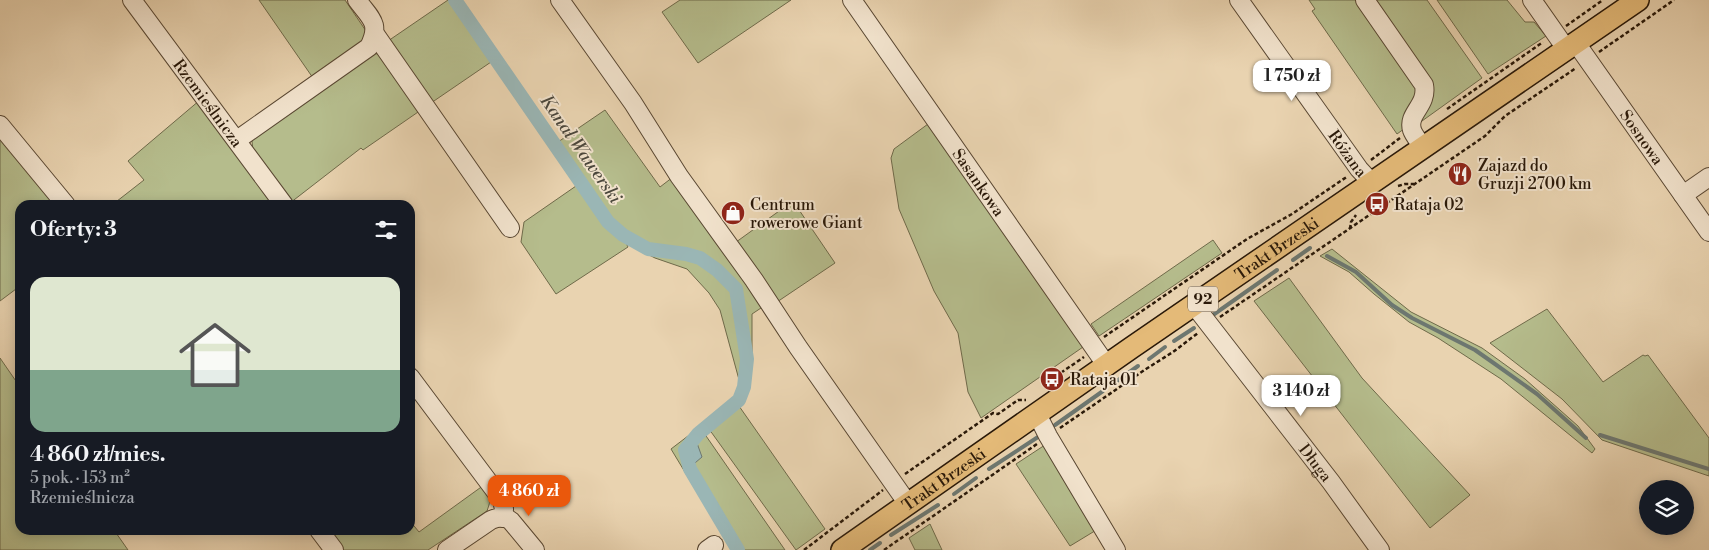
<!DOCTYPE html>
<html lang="pl">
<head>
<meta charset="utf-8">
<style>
	body { margin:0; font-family:"Libre Bodoni",serif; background:#242831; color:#f1f3f6; height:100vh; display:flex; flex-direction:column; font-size:19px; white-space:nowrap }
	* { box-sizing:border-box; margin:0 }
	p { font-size:16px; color:#9ea1a6 }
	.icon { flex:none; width:28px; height:28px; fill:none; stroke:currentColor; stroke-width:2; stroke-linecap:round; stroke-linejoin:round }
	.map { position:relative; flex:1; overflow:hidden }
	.side { position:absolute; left:15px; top:200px; width:400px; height:335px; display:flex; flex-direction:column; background:#171b24; border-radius:15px; box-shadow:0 2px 12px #0003 }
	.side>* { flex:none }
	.controls { position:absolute; left:1639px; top:480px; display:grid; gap:10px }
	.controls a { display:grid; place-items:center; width:55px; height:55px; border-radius:50%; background:#171b24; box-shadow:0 2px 12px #0003; font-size:25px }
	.price { position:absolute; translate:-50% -42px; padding:0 11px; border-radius:10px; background:#fff; color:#222; font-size:16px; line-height:32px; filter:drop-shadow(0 1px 2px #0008) }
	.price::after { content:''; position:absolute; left:50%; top:30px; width:15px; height:11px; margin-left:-8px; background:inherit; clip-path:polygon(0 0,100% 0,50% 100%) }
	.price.active { background:#ea580c; color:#fff }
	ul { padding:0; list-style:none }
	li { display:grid; align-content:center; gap:10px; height:265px; padding:0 15px }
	li span { display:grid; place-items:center; height:155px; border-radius:15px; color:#555 }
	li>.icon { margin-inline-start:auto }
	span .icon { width:90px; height:90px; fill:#fffc; stroke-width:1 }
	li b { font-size:21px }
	h2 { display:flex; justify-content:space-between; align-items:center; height:60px; padding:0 15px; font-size:21px }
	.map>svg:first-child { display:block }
	.green { fill:#b5bc8c; stroke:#6f6a4a }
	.water { fill:#9ab6b5; stroke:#6d7770 }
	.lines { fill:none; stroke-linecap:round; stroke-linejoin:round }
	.stream { stroke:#6d7770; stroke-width:4 }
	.canal { stroke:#9ab6b5; stroke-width:14 }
	.minor-casing { stroke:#594732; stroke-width:20 }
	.major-casing { stroke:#291808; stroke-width:24 }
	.path { stroke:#291808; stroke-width:2.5; stroke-dasharray:4 2.5; stroke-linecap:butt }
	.minor { stroke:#f1e2cc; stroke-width:18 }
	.major { stroke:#e4ba78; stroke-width:21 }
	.labels { text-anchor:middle; stroke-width:4; stroke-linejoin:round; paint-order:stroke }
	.shield { fill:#f1e2cc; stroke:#655543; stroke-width:1 }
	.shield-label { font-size:15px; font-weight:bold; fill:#291808 }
	.street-label { font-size:16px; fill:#291808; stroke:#f1e2cc }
	.poi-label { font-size:16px; fill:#291808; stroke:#f1e2cc; text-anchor:start }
	.water-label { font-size:18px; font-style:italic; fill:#4b473c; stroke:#f1e2cc }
</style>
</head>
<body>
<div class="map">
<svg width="1709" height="550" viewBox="0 0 1709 550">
	<rect width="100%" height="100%" fill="#e9d3b0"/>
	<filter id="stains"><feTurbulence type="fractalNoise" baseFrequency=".004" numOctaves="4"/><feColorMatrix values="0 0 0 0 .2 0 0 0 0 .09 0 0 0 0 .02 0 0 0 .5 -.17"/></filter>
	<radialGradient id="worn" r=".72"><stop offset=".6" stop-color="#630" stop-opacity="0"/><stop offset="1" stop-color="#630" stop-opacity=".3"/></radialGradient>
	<!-- green -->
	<g class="green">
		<polygon points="259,0 345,0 366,31 363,42 313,78"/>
		<polygon points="448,0 461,0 558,142 605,110 660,187 673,177 764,306 752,314 752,357 744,402 739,406 825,529 796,550 709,429 704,433 785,550 732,550 671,449 735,400 741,387 720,310 709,293 687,269 655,258 626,243 628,247 556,294 521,242 524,222 576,186 491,62 431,103 388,41"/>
		<polygon points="680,0 791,0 698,63 662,12"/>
		<polygon points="1309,0 1358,0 1421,91 1408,126 1397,134 1312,11 1315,9"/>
		<polygon points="1372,0 1427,0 1482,78 1415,126 1429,99"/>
		<polygon points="1437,0 1507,0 1525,22 1534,22 1546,36 1488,74"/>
		<polygon points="372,53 384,55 421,110 363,150 361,148 290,203 253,151 252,141 255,134"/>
		<polygon points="200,100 277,205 112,205 144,180 128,161"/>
		<polygon points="928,124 1083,347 981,418 968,392 958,333 934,291 899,209 891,158 894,149"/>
		<polygon points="0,129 58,205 20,205 20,286 0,301"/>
		<polygon points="793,201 835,263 774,304 732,245"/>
		<polygon points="1213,240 1222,253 1099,336 1091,324"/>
		<polygon points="1332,249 1411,312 1482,348 1525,379 1578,426 1595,449 1592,453 1501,379 1438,338 1409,322 1374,294 1349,272 1320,256"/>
		<polygon points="1289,278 1362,378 1470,495 1430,528 1254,301"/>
		<polygon points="1547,309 1603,382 1643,355 1645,356 1648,355 1709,438 1709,476 1602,440 1562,399 1490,343"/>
		<polygon points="0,358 20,387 20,530 114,530 128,550 0,550"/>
		<polygon points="1048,443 1098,529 1070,546 1016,464"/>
		<path d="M484 485C492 497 491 499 487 511L428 550H341L326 530H410V521L419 532Z"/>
		<polygon points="930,524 942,550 915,550 909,538"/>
	</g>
	<!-- water -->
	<polygon class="water" points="697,443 702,457 689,468 681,459 688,445"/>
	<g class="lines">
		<!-- stream -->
		<g class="stream">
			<polyline points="1327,256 1356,272 1392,305 1412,318 1475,350 1495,364 1537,394 1586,438"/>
			<polyline points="1293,260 1310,248"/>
			<polyline points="1213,315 1277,270"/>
			<polyline points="1174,341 1194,328"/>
			<polyline points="1149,359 1165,347"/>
			<polyline points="1117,381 1138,366"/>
			<polyline points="1055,425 1103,391"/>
			<polyline points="1600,435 1709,469"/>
			<polyline points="989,469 1038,437"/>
			<polyline points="954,494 976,478"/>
			<polyline points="891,535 938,505"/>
			<polyline points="870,550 880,543"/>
		</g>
		<!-- canal -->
		<polyline class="canal" points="455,0 608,222 623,235 648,249 686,254 700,258 717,270 736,289 747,359 744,387 739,400 698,434 685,450 690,469 738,550"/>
		<!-- minor casing -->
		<g class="minor-casing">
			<g id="minor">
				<path id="s1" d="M132 0 284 205"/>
				<polyline points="560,0 633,103 679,176 754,280 798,347 908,504"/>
				<path id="s2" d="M852 0 1107 366"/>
				<path id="s3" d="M1239 0 1359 169 1372 183"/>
				<path d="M1365 0 1424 85C1428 106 1407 113 1412 130 1414 136 1420 142 1423 148"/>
				<polyline points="1532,0 1567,50"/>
				<polyline points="375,34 510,228"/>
				<path id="s4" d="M1576 43 1709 232"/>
				<polyline points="0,125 66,205"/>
				<path d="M237 140 369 47C381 23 371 19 357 0"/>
				<polyline points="1683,195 1709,177"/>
				<path id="s5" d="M1194 305 1331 482 1380 550"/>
				<polyline points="410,377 502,500 504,509 503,518"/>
				<polyline points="1037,414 1048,436 1116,550"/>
				<polyline points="319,530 334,550"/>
				<path d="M447 550 491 520C498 517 505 516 511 521L535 550"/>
				<polyline points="707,550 714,545"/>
			</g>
		</g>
		<!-- major casing -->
		<g class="major-casing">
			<g id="major">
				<path id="s6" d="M842 550 1131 348 1638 0"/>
			</g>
		</g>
		<!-- path -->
		<g class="path">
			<polyline points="1566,26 1603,0"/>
			<polyline points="1599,52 1674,0"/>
			<polyline points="1447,109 1543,42"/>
			<polyline points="1371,160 1400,138"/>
			<polyline points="1398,186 1405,184 1414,184"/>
			<polyline points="1350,229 1351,222 1356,215"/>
			<polyline points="1220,317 1485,136 1505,116 1576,68"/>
			<polyline points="1104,337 1247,239 1292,214 1348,176"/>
			<polyline points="1057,378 1062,372 1084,357"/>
			<polyline points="1060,428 1146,369 1173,352 1198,333"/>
			<polyline points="905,474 993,413 998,414 1018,400 1026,400"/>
			<polyline points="804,550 883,490"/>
			<polyline points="884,550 1037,444"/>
		</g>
		<!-- minor -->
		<use href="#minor" class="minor"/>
		<!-- major -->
		<use href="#major" class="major"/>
	</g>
	<!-- icons -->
	<defs>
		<g id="restaurant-disc" transform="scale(1.25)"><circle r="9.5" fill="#8f2418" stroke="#f1e2cc"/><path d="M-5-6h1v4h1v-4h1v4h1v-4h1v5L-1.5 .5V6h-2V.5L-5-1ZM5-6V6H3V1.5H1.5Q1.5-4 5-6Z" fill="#fff"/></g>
		<g id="bus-disc" transform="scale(1.25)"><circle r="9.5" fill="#8f2418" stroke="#f1e2cc"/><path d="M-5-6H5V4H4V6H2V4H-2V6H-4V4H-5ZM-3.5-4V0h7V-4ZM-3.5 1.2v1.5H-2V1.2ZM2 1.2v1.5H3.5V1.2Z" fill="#fff"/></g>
		<g id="shop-disc" transform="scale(1.25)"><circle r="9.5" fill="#8f2418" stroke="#f1e2cc"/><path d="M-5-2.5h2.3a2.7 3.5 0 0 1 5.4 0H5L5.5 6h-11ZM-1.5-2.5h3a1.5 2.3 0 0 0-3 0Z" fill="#fff"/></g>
	</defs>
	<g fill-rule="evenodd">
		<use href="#restaurant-disc" x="1460" y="174"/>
		<use href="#bus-disc" x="1377" y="204"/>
		<use href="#shop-disc" x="733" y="213"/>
		<use href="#bus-disc" x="1052" y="379"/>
	</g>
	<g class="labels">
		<!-- shield labels -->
		<rect class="shield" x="1188" y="286.5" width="30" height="25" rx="4"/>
		<g class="shield-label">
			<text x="1203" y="304">92</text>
		</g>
		<!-- street labels -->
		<g class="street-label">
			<text dy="6" stroke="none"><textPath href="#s1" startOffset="128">Rzemieślnicza</textPath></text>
			<text dy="6" stroke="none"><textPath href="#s4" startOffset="115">Sosnowa</textPath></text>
			<text dy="6" stroke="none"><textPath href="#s3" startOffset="188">Różana</textPath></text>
			<text dy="6" stroke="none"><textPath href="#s2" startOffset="222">Sasankowa</textPath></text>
			<text dy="6" stroke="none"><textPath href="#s6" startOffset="529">Trakt Brzeski</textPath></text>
			<text dy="6" stroke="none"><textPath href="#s5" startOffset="199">Długa</textPath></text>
			<text dy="6" stroke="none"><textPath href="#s6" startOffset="124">Trakt Brzeski</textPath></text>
		</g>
		<!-- poi labels -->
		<g class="poi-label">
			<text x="1478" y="171">Zajazd do<tspan x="1478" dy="18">Gruzji 2700 km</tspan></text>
			<text x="750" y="210">Centrum<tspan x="750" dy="18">rowerowe Giant</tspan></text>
			<text x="1394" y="210">Rataja 02</text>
			<text x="1070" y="385">Rataja 01</text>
		</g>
		<!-- water labels -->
		<g class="water-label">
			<text transform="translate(581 149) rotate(55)" y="6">Kanał Wawerski</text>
		</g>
	</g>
	<rect width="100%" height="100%" filter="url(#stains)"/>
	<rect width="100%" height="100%" fill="url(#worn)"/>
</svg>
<div class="controls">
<a><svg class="icon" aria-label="layers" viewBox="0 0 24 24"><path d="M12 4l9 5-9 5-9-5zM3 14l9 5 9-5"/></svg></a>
</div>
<b class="price" style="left:1292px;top:102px">1 750 zł</b>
<b class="price" style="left:1301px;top:417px">3 140 zł</b>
<b class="price active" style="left:529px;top:517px">4 860 zł</b>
<section class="side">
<h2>Oferty: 3<svg class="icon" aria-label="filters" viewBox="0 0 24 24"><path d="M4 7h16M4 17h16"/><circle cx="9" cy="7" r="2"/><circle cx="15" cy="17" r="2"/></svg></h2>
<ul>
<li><span style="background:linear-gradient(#dfe7d0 60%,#7fa58c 0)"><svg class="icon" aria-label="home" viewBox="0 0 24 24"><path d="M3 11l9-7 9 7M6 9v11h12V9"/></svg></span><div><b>4 860 zł/mies.</b><p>5 pok. · 153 m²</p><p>Rzemieślnicza</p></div></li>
</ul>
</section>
</div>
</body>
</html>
